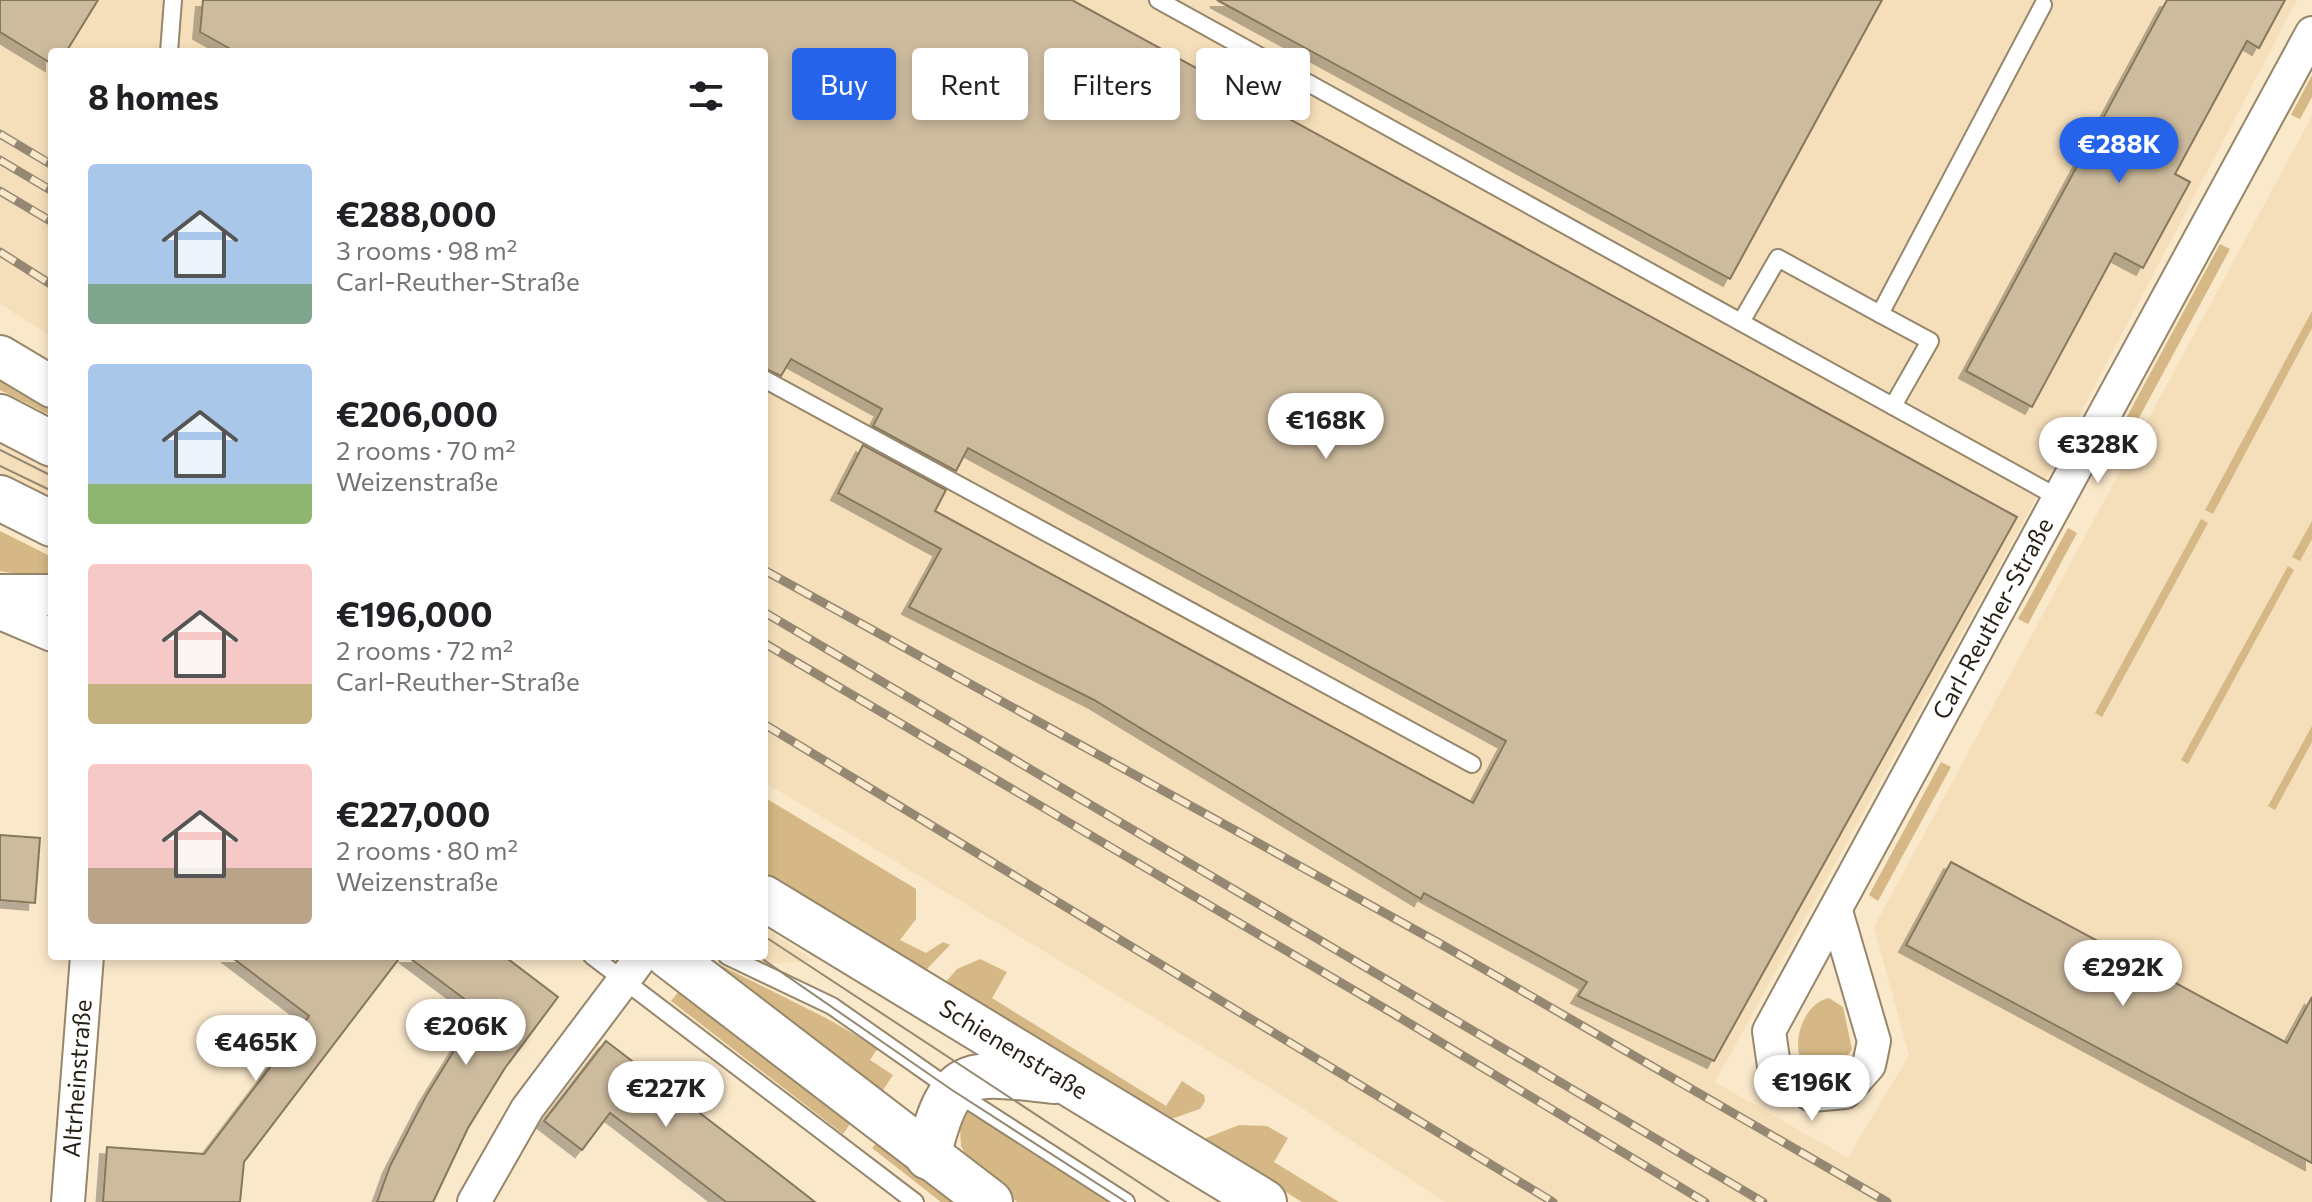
<!DOCTYPE html>
<html lang="en">
<head>
<meta charset="utf-8">
<style>
	body { margin:0; font-family:Commissioner,sans-serif; background:#f2f2f2; color:#202124; height:100vh; display:flex; flex-direction:column; font-size:30px; white-space:nowrap }
	* { box-sizing:border-box; margin:0 }
	p { font-size:26px; color:#757577 }
	.icon { flex:none; width:44px; height:44px; fill:none; stroke:currentColor; stroke-width:2; stroke-linecap:round; stroke-linejoin:round }
	.map { position:relative; flex:1; overflow:hidden }
	.side { position:absolute; left:48px; top:48px; width:720px; height:912px; display:flex; flex-direction:column; background:#fff; border-radius:8px; box-shadow:0 4px 12px #0003 }
	.side>* { flex:none }
	.top-card { position:absolute; left:792px; top:48px; width:760px; height:72px; display:flex; gap:16px }
	.price { position:absolute; translate:-50% -68px; padding:0 18px; border-radius:28px; background:#fff; color:#222; font-size:26px; line-height:52px; filter:drop-shadow(0 2px 4px #0008) }
	.price::after { content:''; position:absolute; left:50%; top:48px; width:24px; height:18px; margin-left:-12px; background:inherit; clip-path:polygon(0 0,100% 0,50% 100%) }
	.price.active { background:#2563eb; color:#fff }
	ul { padding:0; list-style:none }
	li { display:flex; align-items:center; gap:24px; height:200px; padding:0 40px }
	li span { display:grid; place-items:center; flex:none; width:224px; height:160px; border-radius:8px; color:#555 }
	li>.icon { margin-inline-start:auto }
	span .icon { width:96px; height:96px; fill:#fffc; stroke-width:1 }
	li b { font-size:34px }
	h2 { display:flex; justify-content:space-between; align-items:center; height:96px; padding:0 40px; font-size:34px }
	.chip { padding:0 28px; border-radius:8px; background:#fff; box-shadow:0 4px 12px #0003; font-size:28px; line-height:72px }
	.chip.active { background:#2563eb; color:#fff }
	.map>svg:first-child { display:block }
	.built { fill:#f5dfba }
	.green { fill:#d5b885 }
	.building { fill:#cdbb9e; stroke:#87775c; stroke-width:2; filter:url(#shadow) }
	.lines { fill:none; stroke-linecap:round; stroke-linejoin:round }
	.service-casing { stroke:#96866a; stroke-width:20 }
	.minor-casing { stroke:#96866a; stroke-width:36 }
	.tertiary-casing { stroke:#96866a; stroke-width:44 }
	.primary-casing { stroke:#96866a; stroke-width:48 }
	.service { stroke:#fff; stroke-width:16 }
	.minor { stroke:#fff; stroke-width:32 }
	.tertiary { stroke:#fff; stroke-width:40 }
	.primary { stroke:#fff; stroke-width:44 }
	.tram { stroke:#958873; stroke-width:2 }
	.rail-casing { stroke:#958873; stroke-width:9 }
	.rail { stroke:#fae8ca; stroke-width:6; stroke-dasharray:18; stroke-linecap:butt }
	.labels { text-anchor:middle; stroke-width:6; stroke-linejoin:round; paint-order:stroke }
	.street-label { font-size:24px; fill:#261f14; stroke:#fae8ca }
</style>
</head>
<body>
<div class="map">
<svg width="2312" height="1202" viewBox="0 0 2312 1202">
	<defs>
		<filter id="shadow"><feDropShadow dx="-7" dy="7" stdDeviation="0" flood-color="#0004"/></filter>
	</defs>
	<rect width="100%" height="100%" fill="#fae8ca"/>
	<!-- built -->
	<g class="built">
		<polygon points="0,0 2297,0 2026,517 1715,1082 1848,1158 1909,1055 1874,927 2312,116 2312,1202 1445,1202 1285,1097 764,782 764,52 52,52 52,337 0,304"/>
		<polygon points="0,441 52,466 52,503 0,477"/>
		<polygon points="764,927 814,961 763,964 751,956 764,956"/>
	</g>
	<!-- green -->
	<g class="green">
		<polygon points="2312,75 2312,97 2300,119 2291,115"/>
		<polygon points="2220,244 2230,249 2126,442 2116,437"/>
		<polygon points="2312,311 2312,328 2213,514 2205,510"/>
		<polygon points="0,373 52,403 52,416 0,390"/>
		<polygon points="2201,519 2208,523 2102,717 2095,713"/>
		<polygon points="2312,521 2312,539 2300,561 2292,557"/>
		<polygon points="2068,528 2077,533 2028,624 2018,619"/>
		<polygon points="0,531 52,557 52,580 0,571"/>
		<polygon points="2288,566 2294,570 2188,764 2181,760"/>
		<polygon points="2312,726 2312,742 2275,810 2268,806"/>
		<polygon points="1941,762 1951,767 1878,901 1869,895"/>
		<polygon points="764,797 916,889 916,919 900,940 926,953 943,942 950,945 923,973 764,874"/>
		<polygon points="980,959 1007,972 992,998 1166,1106 1182,1081 1204,1095 1205,1101 1200,1109 1168,1120 944,984 957,969"/>
		<polygon points="722,966 826,1018 878,1048 870,1060 893,1075 879,1096 718,973"/>
		<polygon points="679,991 850,1124 843,1134 671,1001"/>
		<path d="M1829 998 1843 1007 1852 1049 1840 1068 1823 1073 1802 1063C1791 1041 1804 1003 1829 998Z"/>
		<polygon points="968,1112 1112,1202 1017,1202 971,1164 961,1146 960,1128"/>
		<polygon points="1239,1125 1267,1126 1288,1138 1274,1162 1339,1202 1302,1202 1201,1140"/>
		<polygon points="882,1137 965,1202 941,1202 872,1148"/>
	</g>
	<!-- building -->
	<g class="building">
		<polygon points="0,0 98,0 66,52 52,52 52,64 0,32"/>
		<polygon points="203,0 1072,0 2017,517 1714,1061 1578,996 1587,982 1424,893 1421,899 1094,700 909,607 941,549 838,493 863,445 946,490 935,511 1473,803 1506,741 968,448 956,471 873,426 882,409 791,359 781,376 764,368 764,52 236,52 200,32"/>
		<polygon points="1217,0 1882,0 1730,279"/>
		<polygon points="2167,0 2285,0 2259,48 2247,41 2175,174 2190,182 2143,268 2115,253 2032,407 1966,371"/>
		<polygon points="0,835 40,838 35,903 0,900"/>
		<polygon points="1951,862 2287,1043 2312,997 2312,1163 1906,945"/>
		<polygon points="230,956 401,956 244,1162 240,1202 103,1202 107,1147 204,1154 309,1016"/>
		<polygon points="407,956 504,956 558,997 505,1068 468,1128 433,1202 377,1202 390,1166 426,1096 479,1010"/>
		<polygon points="606,1041 761,1160 815,1202 726,1202 610,1113 582,1150 544,1121"/>
	</g>
	<g class="lines">
		<!-- service casing -->
		<g class="service-casing">
			<g id="service">
				<polyline points="1158,0 2059,498"/>
				<polyline points="169,52 173,0"/>
				<polyline points="1741,322 1778,258 1880,314"/>
				<polyline points="764,379 1472,764"/>
				<polyline points="1893,406 1930,341 1880,314 2043,5"/>
				<polyline points="592,956 915,1202"/>
				<polyline points="727,956 832,1006 952,1090 1126,1202"/>
			</g>
		</g>
		<!-- minor casing -->
		<g class="minor-casing">
			<g id="minor">
				<polyline points="0,613 52,635"/>
				<path id="s1" d="M1836 911 1874 1041 1869 1065 1845 1092 1812 1095 1775 1073 1769 1031 2312 33"/>
				<path id="s2" d="M68 1202 87 956"/>
				<polyline points="474,1202 527,1109 642,956"/>
			</g>
		</g>
		<!-- tertiary casing -->
		<g class="tertiary-casing">
			<g id="tertiary">
				<polyline points="0,356 52,387"/>
				<polyline points="0,595 52,595"/>
			</g>
		</g>
		<!-- primary casing -->
		<g class="primary-casing">
			<g id="primary">
				<polyline points="0,417 52,444"/>
				<polyline points="0,498 52,524"/>
				<path id="s3" d="M764 898 1264 1202"/>
				<polyline points="669,956 990,1202"/>
				<path d="M928 1157C950 1063 968 1072 1054 1081"/>
			</g>
		</g>
		<!-- service -->
		<use href="#service" class="service"/>
		<!-- minor -->
		<use href="#minor" class="minor"/>
		<!-- tertiary -->
		<use href="#tertiary" class="tertiary"/>
		<!-- primary -->
		<use href="#primary" class="primary"/>
		<!-- tram -->
		<g class="tram">
			<polyline points="0,450 52,476"/>
			<polyline points="0,466 52,491"/>
			<polyline points="764,936 1169,1202"/>
			<polyline points="758,956 952,1090 1126,1202"/>
		</g>
		<!-- rail casing -->
		<g class="rail-casing">
			<g id="rail">
				<polyline points="0,134 52,165"/>
				<polyline points="0,160 52,191"/>
				<polyline points="0,191 52,222"/>
				<polyline points="0,252 52,285"/>
				<polyline points="764,570 1439,943 1887,1202"/>
				<polyline points="764,612 1763,1202"/>
				<polyline points="764,643 1394,1014 1705,1202"/>
				<polyline points="764,724 1553,1202"/>
			</g>
		</g>
		<!-- rail -->
		<use href="#rail" class="rail"/>
	</g>
	<g class="labels">
		<!-- street labels -->
		<g class="street-label">
			<text dy="8" stroke="none"><textPath href="#s1" startOffset="784">Carl-Reuther-Straße</textPath></text>
			<text dy="8" stroke="none"><textPath href="#s3" startOffset="292">Schienenstraße</textPath></text>
			<text dy="8" stroke="none"><textPath href="#s2" startOffset="124">Altrheinstraße</textPath></text>
		</g>
	</g>
</svg>
<b class="price active" style="left:2119px;top:185px">€288K</b>
<b class="price" style="left:1326px;top:461px">€168K</b>
<b class="price" style="left:2098px;top:485px">€328K</b>
<b class="price" style="left:2123px;top:1008px">€292K</b>
<b class="price" style="left:466px;top:1067px">€206K</b>
<b class="price" style="left:256px;top:1083px">€465K</b>
<b class="price" style="left:1812px;top:1123px">€196K</b>
<b class="price" style="left:666px;top:1129px">€227K</b>
<div class="top-card">
<a class="chip active">Buy</a>
<a class="chip">Rent</a>
<a class="chip">Filters</a>
<a class="chip">New</a>
</div>
<section class="side">
<h2>8 homes<svg class="icon" aria-label="filters" viewBox="0 0 24 24"><path d="M4 7h16M4 17h16"/><circle cx="9" cy="7" r="2"/><circle cx="15" cy="17" r="2"/></svg></h2>
<ul>
<li><span style="background:linear-gradient(#a9c7e8 75%,#7fa58c 0)"><svg class="icon" aria-label="home" viewBox="0 0 24 24"><path d="M3 11l9-7 9 7M6 9v11h12V9"/></svg></span><div><b>€288,000</b><p>3 rooms · 98 m²</p><p>Carl-Reuther-Straße</p></div></li>
<li><span style="background:linear-gradient(#a9c7e8 75%,#8fb573 0)"><svg class="icon" aria-label="home" viewBox="0 0 24 24"><path d="M3 11l9-7 9 7M6 9v11h12V9"/></svg></span><div><b>€206,000</b><p>2 rooms · 70 m²</p><p>Weizenstraße</p></div></li>
<li><span style="background:linear-gradient(#f6c9c9 75%,#c2b280 0)"><svg class="icon" aria-label="home" viewBox="0 0 24 24"><path d="M3 11l9-7 9 7M6 9v11h12V9"/></svg></span><div><b>€196,000</b><p>2 rooms · 72 m²</p><p>Carl-Reuther-Straße</p></div></li>
<li><span style="background:linear-gradient(#f6c9c9 65%,#b9a48a 0)"><svg class="icon" aria-label="home" viewBox="0 0 24 24"><path d="M3 11l9-7 9 7M6 9v11h12V9"/></svg></span><div><b>€227,000</b><p>2 rooms · 80 m²</p><p>Weizenstraße</p></div></li>
</ul>
</section>
</div>
</body>
</html>
